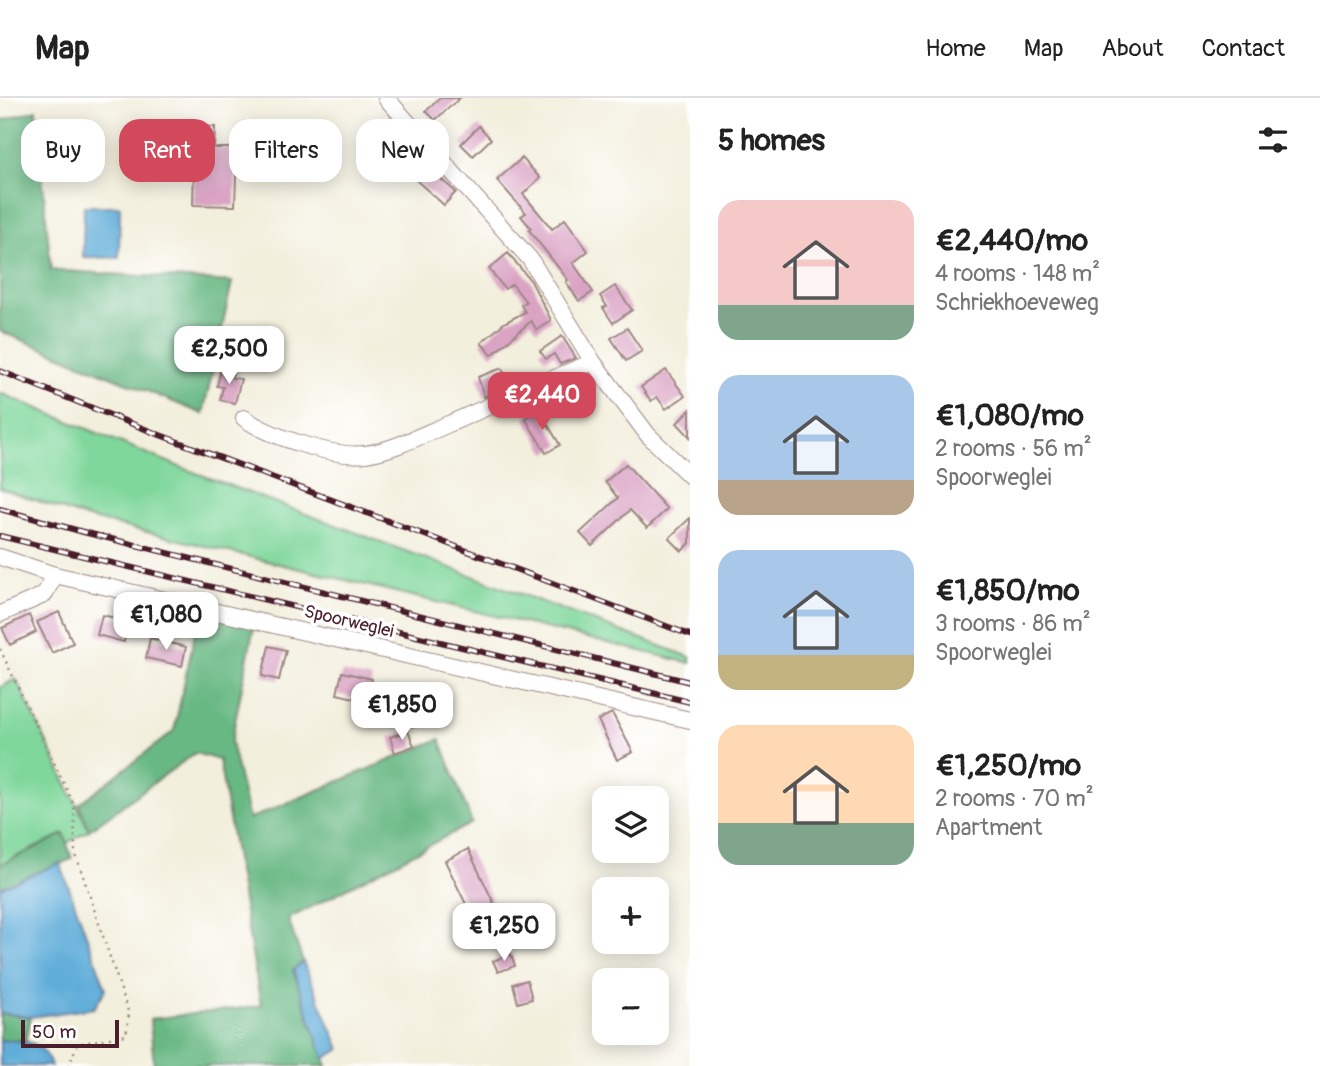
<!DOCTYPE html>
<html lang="en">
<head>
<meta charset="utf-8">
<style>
	body { margin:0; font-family:Pangolin,sans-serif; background:#f6f6f6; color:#222; height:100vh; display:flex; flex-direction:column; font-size:26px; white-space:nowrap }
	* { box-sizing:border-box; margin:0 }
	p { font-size:23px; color:#767676 }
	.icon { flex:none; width:38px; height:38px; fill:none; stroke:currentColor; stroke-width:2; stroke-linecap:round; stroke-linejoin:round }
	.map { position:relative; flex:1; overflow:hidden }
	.details { display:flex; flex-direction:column; background:#fff; width:630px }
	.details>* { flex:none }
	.banner { position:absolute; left:21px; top:21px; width:564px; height:63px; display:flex; gap:14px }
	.buttons { position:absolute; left:592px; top:688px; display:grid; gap:14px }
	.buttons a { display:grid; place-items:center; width:77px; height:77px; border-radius:14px; background:#fff; box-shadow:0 4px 18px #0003; font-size:35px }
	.scale { position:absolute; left:21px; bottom:18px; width:98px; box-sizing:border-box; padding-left:7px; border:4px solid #4a1f2b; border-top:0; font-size:19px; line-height:24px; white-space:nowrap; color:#4a1f2b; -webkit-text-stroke:5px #fff; paint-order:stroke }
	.price { position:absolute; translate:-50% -60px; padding:0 16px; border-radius:14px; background:#fff; color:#222; font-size:23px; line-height:46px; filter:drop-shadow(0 2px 4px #0008) }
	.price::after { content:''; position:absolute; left:50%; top:42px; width:21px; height:16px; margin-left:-10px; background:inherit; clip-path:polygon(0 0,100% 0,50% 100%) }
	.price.selected { background:#d1495b; color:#fff }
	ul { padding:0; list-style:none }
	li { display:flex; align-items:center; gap:21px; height:175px; padding:0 28px }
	li span { display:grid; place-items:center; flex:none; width:196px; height:140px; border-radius:21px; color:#555 }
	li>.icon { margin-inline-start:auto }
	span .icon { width:84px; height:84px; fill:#fffc; stroke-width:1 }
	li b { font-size:30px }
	h2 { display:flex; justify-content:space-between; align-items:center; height:84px; padding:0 28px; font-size:30px }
	.pill { padding:0 24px; border-radius:21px; background:#fff; box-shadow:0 4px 18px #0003; font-size:24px; line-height:63px }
	.pill.selected { background:#d1495b; color:#fff }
	header { display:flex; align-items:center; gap:42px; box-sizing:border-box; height:98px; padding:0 35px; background:#fff; border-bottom:2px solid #e0e0e0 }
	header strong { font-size:33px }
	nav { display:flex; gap:38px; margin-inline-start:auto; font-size:24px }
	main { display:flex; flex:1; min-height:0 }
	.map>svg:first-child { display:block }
	.green { fill:#7fd79b; stroke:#647b63; stroke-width:2 }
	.forest { fill:#67b883; stroke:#586c57; stroke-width:2 }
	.water { fill:#60add9; stroke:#556682; stroke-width:2 }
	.building { fill:#daa3c4 }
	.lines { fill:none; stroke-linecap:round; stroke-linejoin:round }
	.minor-casing { stroke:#9e8784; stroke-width:18 }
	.path { stroke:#9e8784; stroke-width:2.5; stroke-dasharray:2 5; stroke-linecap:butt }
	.minor { stroke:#fff; stroke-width:16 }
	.rail-casing { stroke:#4a1f2b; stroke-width:6 }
	.rail { stroke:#fff; stroke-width:3.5; stroke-dasharray:10; stroke-linecap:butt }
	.labels { text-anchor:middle; stroke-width:7; stroke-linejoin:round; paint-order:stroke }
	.street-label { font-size:18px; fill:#4a1f2b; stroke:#fff }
</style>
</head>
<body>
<header>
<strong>Map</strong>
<nav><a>Home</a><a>Map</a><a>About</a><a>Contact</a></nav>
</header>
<main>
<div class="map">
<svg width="690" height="968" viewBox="0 0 690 968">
	<rect width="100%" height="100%" fill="#fff"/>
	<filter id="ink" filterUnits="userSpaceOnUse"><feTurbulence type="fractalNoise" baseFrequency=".0143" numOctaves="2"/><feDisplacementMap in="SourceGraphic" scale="14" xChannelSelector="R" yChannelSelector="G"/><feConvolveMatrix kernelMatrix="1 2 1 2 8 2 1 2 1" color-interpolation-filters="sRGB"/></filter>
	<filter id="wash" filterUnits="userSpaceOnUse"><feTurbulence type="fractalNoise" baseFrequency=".00686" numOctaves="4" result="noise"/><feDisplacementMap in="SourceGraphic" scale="28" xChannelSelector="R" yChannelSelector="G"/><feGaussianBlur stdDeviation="1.57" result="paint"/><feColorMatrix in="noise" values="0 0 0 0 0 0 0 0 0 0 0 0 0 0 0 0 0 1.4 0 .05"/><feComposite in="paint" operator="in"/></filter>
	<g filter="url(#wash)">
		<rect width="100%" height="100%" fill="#f3efdd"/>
		<!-- green -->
		<g class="green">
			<polygon points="0,295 180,369 690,559 690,565 84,419 0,390"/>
			<polygon points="16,581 89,732 67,745 64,736 0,767 0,589"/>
		</g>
		<!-- forest -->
		<g class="forest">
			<polygon points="36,12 51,172 232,184 203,316 0,233 0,23"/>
			<polygon points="199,516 254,528 231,644 249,721 440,641 472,725 288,821 303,864 293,872 327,968 154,968 150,921 261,908 219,662 195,655 89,732 79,706 174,633"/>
			<polygon points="64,736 72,761 0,790 0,767"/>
			<polygon points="0,915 31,919 26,942 0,942"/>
		</g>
		<!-- water -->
		<g class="water">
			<polygon points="84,108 120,108 119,160 83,159"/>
			<polygon points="60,765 106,891 94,910 31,919 0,915 0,790"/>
			<polygon points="303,864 340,951 324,961 293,872"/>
			<path d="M0 942C23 942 44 942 51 968H0Z"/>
		</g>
		<g id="blocks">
			<!-- building -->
			<g class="building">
				<polygon points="440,0 460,0 435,22 426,13"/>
				<polygon points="195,28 215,29 214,50 237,50 235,108 193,107"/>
				<polygon points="479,28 491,41 473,58 461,46"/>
				<polygon points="381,32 389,41 383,46 388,52 374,63 362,48"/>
				<polygon points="522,60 540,80 523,96 552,131 565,121 588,153 573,165 593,194 579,203 566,184 568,182 529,132 531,130 521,118 526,115 497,82"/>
				<polygon points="428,70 456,94 444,107 417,83"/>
				<polygon points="508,155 531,183 551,222 537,232 531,223 492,257 481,245 504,225 525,214 521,207 526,204 512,186 505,191 489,171"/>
				<polygon points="615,188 632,212 613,225 603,210 607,208 600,198"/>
				<polygon points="627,230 642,253 626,263 611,240"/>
				<polygon points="562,238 576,260 560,266 554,256 546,261 540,253"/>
				<polygon points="502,270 509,288 484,299 478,279"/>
				<polygon points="221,271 233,273 232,280 241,281 235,305 220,302 223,289 217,288"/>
				<polygon points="666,272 685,298 666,311 657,299 651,303 641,289"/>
				<polygon points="539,312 560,347 546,355 525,320"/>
				<polygon points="690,312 690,339 677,325"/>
				<polygon points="626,366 667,411 647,430 630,412 592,448 580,435 618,400 605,384"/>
				<polygon points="690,420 690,445 682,453 669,440"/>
				<polygon points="59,514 73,545 52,555 37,524"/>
				<polygon points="29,517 36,534 10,547 2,530"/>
				<polygon points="102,517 129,523 124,544 97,537"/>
				<polygon points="150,540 186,549 182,568 146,560"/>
				<polygon points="269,548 286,552 279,582 262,578"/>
				<polygon points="342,574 372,581 367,603 337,596"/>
				<polygon points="421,601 429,624 413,629 405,607"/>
				<polygon points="612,615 633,654 617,662 598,622"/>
				<polygon points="408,633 414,648 395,655 390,639"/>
				<polygon points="468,751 502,822 479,833 445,763"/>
				<polygon points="511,856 515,868 498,874 493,863"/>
				<polygon points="527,882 532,901 518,905 513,886"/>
			</g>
		</g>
	</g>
	<g filter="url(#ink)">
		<use href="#blocks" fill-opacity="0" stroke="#9e8784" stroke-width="2"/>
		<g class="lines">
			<!-- minor casing -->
			<g class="minor-casing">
				<g id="minor">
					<polyline points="386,0 530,161 593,264 648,337 690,378"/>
					<path d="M244 320C268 338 335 360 365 356 394 352 424 336 451 325 498 304 545 284 593 264"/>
					<polyline points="0,459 55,477 690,622"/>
					<polyline points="0,516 44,497 55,477"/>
				</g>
			</g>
			<!-- path -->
			<polyline class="path" points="0,551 74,707 75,754 129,916 126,937 77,946 69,968"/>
			<!-- minor -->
			<use href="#minor" class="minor"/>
			<!-- rail casing -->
			<g class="rail-casing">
				<g id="rail">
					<polyline points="0,273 160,337 690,537"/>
					<polyline points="0,411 87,435 690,584"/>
					<polyline points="0,438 690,604"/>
				</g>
			</g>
			<!-- rail -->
			<use href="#rail" class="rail"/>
		</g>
	</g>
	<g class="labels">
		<!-- street labels -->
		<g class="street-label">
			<text transform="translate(349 523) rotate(13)" y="6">Spoorweglei</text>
		</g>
	</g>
</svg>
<div class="buttons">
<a><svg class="icon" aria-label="layers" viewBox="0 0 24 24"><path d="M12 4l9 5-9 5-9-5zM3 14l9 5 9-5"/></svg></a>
<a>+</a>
<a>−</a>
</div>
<div class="scale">50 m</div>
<b class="price" style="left:229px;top:288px">€2,500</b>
<b class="price selected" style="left:542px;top:334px">€2,440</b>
<b class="price" style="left:166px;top:554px">€1,080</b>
<b class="price" style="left:402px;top:644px">€1,850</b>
<b class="price" style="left:504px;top:865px">€1,250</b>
<div class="banner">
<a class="pill">Buy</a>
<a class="pill selected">Rent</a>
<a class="pill">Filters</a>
<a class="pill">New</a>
</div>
</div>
<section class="details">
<h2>5 homes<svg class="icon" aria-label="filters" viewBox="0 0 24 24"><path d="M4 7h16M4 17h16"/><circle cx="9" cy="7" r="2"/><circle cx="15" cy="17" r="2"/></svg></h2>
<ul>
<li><span style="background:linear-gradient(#f6c9c9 75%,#7fa58c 0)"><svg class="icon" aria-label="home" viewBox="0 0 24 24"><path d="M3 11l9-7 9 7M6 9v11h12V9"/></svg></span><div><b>€2,440/mo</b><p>4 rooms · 148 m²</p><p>Schriekhoeveweg</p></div></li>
<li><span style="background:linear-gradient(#a9c7e8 75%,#b9a48a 0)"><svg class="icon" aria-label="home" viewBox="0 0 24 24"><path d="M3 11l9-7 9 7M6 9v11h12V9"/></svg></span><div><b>€1,080/mo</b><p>2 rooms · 56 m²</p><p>Spoorweglei</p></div></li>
<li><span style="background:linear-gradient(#a9c7e8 75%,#c2b280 0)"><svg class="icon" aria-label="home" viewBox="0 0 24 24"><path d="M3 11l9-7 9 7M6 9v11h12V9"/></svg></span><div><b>€1,850/mo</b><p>3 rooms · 86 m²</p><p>Spoorweglei</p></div></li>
<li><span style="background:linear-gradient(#ffd9b3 70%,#7fa58c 0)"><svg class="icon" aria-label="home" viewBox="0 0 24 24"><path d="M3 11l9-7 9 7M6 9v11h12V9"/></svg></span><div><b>€1,250/mo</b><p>2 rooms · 70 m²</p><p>Apartment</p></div></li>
</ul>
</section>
</main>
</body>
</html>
